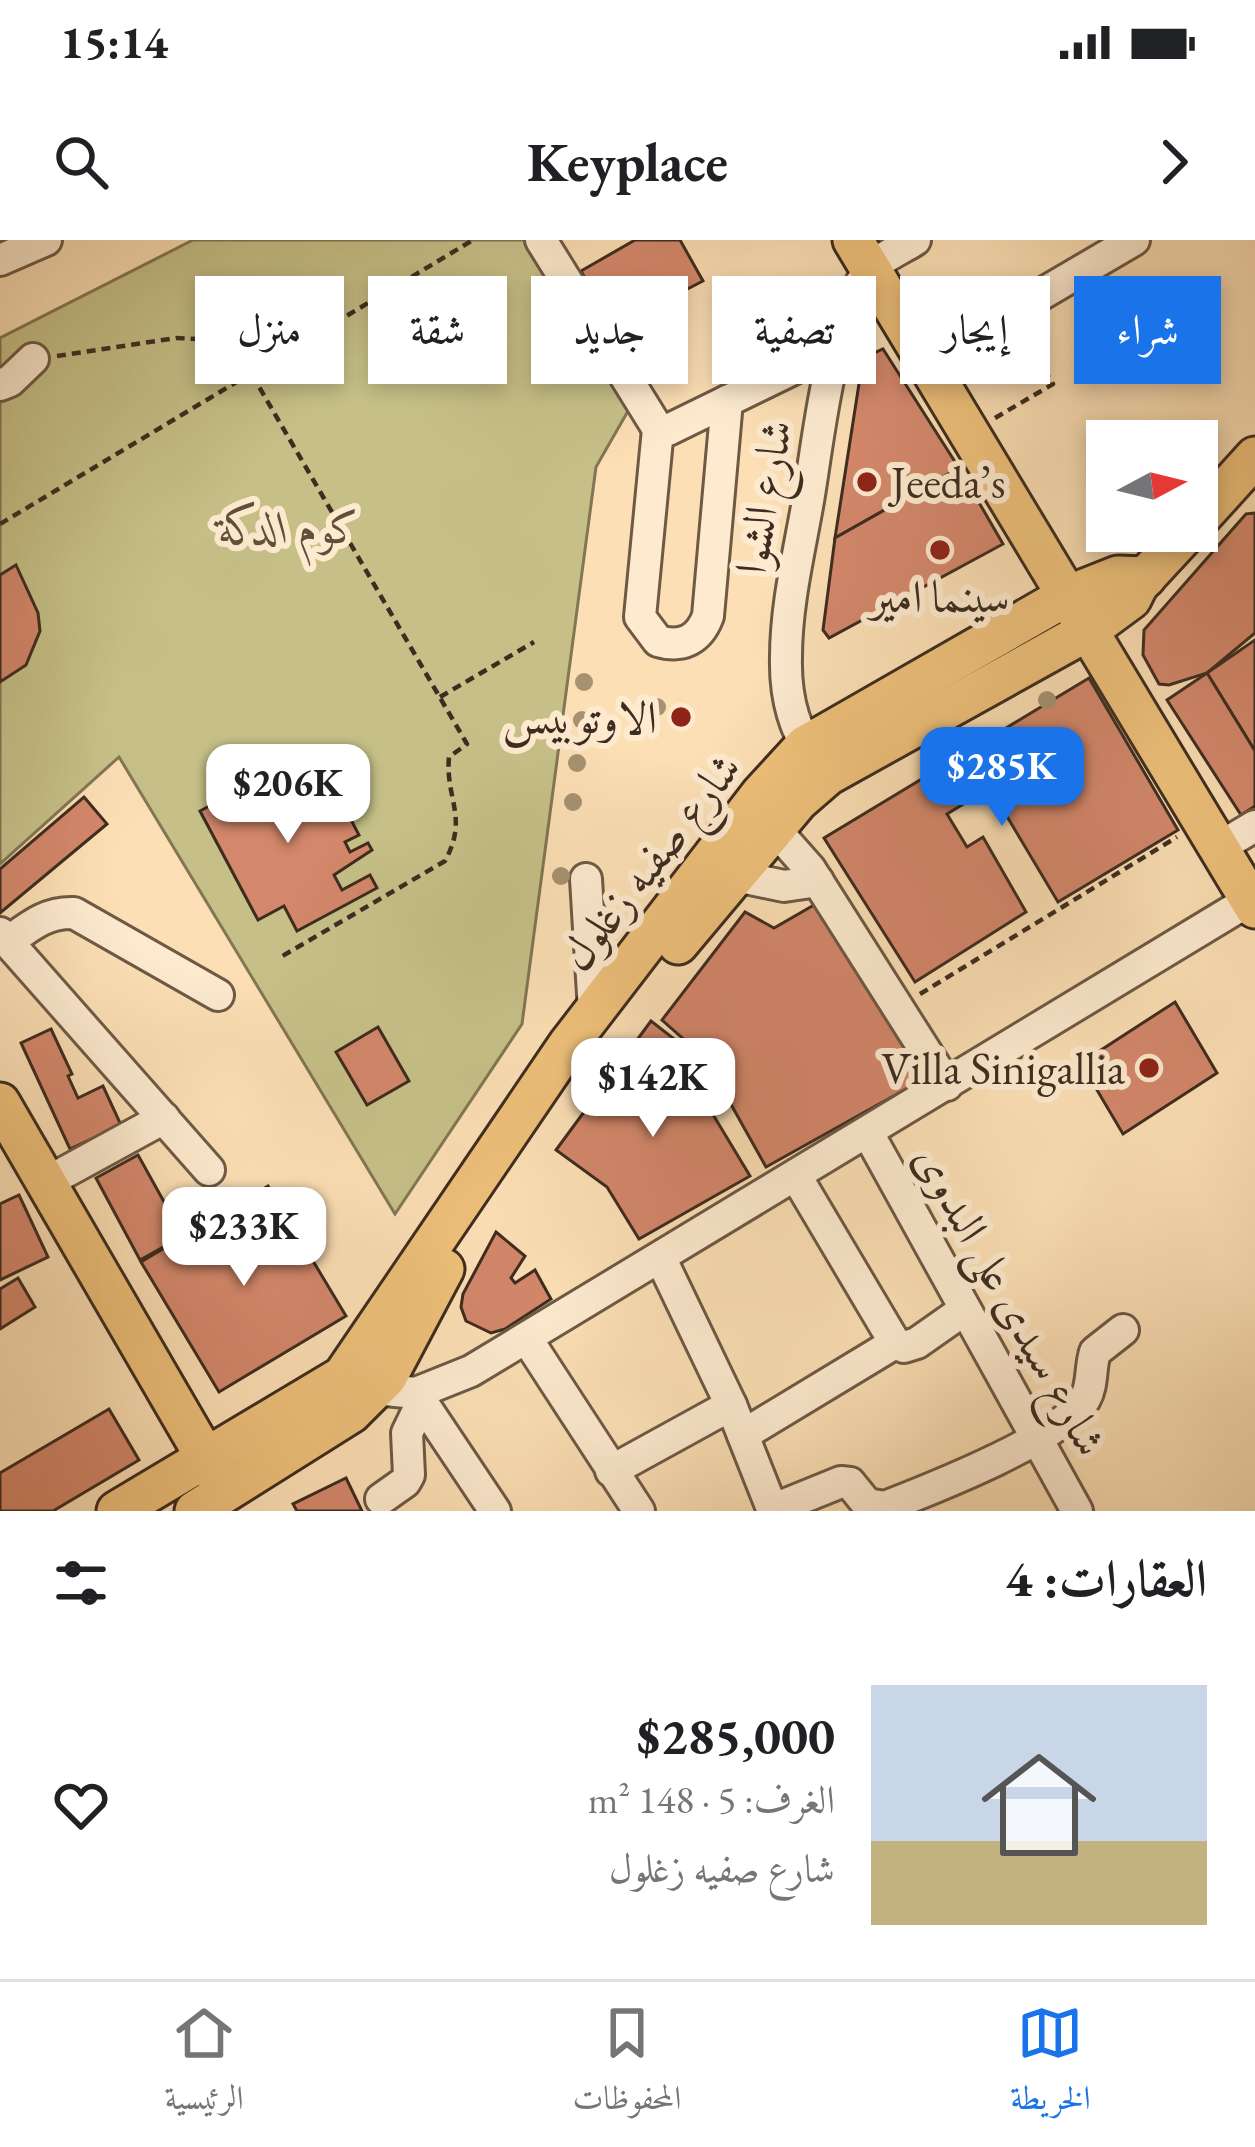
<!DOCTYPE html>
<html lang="ar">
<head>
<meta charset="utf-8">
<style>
	body { margin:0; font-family:"EB Garamond",Amiri,serif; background:#f2f2f2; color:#202124; direction:rtl; height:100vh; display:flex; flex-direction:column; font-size:45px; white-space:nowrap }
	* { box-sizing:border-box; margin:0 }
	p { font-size:39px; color:#757577 }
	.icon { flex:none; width:66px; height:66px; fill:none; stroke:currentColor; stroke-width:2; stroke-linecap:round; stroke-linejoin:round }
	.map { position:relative; height:1271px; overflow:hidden; direction:ltr }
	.sheet { display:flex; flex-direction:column; background:#fff; flex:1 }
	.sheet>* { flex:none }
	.top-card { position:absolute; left:36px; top:36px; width:1185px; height:108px; direction:rtl; display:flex; gap:24px }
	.needle { width:78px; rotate:83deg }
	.fabs { position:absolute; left:1086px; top:180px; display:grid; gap:24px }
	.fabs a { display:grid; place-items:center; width:132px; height:132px; border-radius:0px; background:#fff; box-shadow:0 6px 18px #0003; font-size:60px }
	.price { position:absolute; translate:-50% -102px; padding:0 27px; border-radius:24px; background:#fff; color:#222; font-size:39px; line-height:78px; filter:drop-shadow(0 3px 6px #0008) }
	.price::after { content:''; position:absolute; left:50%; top:72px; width:36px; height:27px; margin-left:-18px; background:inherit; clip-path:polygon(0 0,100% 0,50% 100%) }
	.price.active { background:#1a73e8; color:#fff }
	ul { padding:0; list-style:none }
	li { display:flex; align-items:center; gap:36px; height:300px; padding:0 48px }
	li span { display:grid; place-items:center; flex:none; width:336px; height:240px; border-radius:0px; color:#555 }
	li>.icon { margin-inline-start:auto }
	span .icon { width:144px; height:144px; fill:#fffc; stroke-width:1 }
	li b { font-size:51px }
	h2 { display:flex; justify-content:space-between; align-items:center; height:144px; padding:0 48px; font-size:51px }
	.pill { padding:0 42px; border-radius:0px; background:#fff; box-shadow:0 6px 18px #0003; font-size:42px; line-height:108px }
	.pill.active { background:#1a73e8; color:#fff }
	.status { display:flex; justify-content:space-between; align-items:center; height:84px; padding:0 60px; background:#fff; direction:ltr }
	.status svg { height:33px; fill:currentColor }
	header { display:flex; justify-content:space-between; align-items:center; height:156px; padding:0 48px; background:#fff; font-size:54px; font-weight:700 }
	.tabs { display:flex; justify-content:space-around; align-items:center; height:168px; border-top:3px solid #e0e0e0; background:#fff; font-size:33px; color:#757577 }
	.tabs a { display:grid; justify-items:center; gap:6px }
	.tabs .active { color:#1a73e8 }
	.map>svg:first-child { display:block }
	.green { fill:#c6c088; stroke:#827654; stroke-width:3 }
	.building { fill:#d3876b; stroke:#3d2c1f; stroke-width:3 }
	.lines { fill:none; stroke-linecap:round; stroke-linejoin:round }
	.minor-casing { stroke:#6d5944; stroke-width:36 }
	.major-casing { stroke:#3d2c1f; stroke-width:45 }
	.path { stroke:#3d2c1f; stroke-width:4.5; stroke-dasharray:9 6; stroke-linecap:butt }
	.minor { stroke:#fdeacf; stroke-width:30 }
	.major { stroke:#eec07a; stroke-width:39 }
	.tree { fill:#a69171 }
	.poi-dot { fill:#8f2418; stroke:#fdeacf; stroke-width:4.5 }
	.labels { text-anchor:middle; stroke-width:12; stroke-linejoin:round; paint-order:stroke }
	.poi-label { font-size:45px; fill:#3d2c1f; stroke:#fdeacf; text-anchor:end }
	.street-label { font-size:45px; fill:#3d2c1f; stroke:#fdeacf }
	.park-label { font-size:45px; font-style:italic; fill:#5f5139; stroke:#fdeacf }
</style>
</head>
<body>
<div class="status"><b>15:14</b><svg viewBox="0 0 49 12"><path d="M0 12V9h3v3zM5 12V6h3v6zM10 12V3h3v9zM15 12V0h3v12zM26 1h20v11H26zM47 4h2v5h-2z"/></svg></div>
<header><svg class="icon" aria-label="forward" viewBox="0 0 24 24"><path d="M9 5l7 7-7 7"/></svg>Keyplace<svg class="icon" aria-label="search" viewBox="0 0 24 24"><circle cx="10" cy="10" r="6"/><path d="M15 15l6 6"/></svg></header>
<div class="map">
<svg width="1255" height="1271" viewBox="0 0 1255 1271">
	<rect width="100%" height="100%" fill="#fcdfb5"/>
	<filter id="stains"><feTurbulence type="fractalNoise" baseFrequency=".00167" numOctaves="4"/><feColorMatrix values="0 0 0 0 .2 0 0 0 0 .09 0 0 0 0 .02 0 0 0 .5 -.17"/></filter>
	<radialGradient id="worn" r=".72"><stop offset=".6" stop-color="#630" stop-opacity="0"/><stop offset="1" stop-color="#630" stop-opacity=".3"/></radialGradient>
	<!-- green -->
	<polygon class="green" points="193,0 529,0 632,164 596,227 522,784 395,974 119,517 0,624 0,98"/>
	<!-- building -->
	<g class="building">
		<polygon points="635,0 680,0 703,41 612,88 581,31"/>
		<polygon points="883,109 959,228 835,298 863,118"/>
		<polygon points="959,228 1003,304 829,398 823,390 835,298"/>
		<polygon points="1255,273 1255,393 1207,433 1169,445 1159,444 1143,415 1144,390 1246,274"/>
		<polygon points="16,325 38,373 40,391 26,425 0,442 0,335"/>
		<polygon points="1255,400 1255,511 1207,433"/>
		<polygon points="1207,433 1255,511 1255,566 1241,575 1167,460"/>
		<polygon points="1089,438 1178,590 1058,662 990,548 947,574 967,607 983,597 1026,672 915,742 824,598"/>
		<polygon points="298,518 322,563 338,555 359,595 345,602 350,612 368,603 372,610 334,635 342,650 370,635 377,648 297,691 284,666 258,680 200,571"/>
		<polygon points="84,557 107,584 0,673 0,629"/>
		<polygon points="814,665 924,839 766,927 705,818 662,780 745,672 774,688"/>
		<polygon points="1175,762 1217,833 1123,894 1081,823"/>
		<polygon points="651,781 678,802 662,826 703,858 750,936 639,999 607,947 556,910"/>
		<polygon points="378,787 409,841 367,865 336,812"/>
		<polygon points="51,789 72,834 68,836 78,858 103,846 121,885 70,909 21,803"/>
		<polygon points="138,915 183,996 140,1020 96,938"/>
		<polygon points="268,946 346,1076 219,1152 141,1022"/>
		<polygon points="19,955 48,1017 0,1040 0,964"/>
		<polygon points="496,992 525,1016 511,1038 515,1043 535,1030 551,1059 505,1089 491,1093 466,1081 461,1067 463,1054"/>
		<polygon points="18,1038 35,1067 0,1089 0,1049"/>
		<polygon points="109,1169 139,1220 53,1271 0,1271 0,1233"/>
		<polygon points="346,1238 362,1271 297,1271 293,1264"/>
	</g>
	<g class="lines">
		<!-- minor casing -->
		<g class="minor-casing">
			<g id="minor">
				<polyline points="541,0 658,189 668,190 836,108"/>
				<polyline points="0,20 46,0"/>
				<polyline points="999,79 1134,0"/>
				<polyline points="0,145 10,141 33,119"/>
				<path d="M658 189 640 377 658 401C682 408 699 400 708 376L727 161"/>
				<path d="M817 521C793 491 785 454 786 417 786 365 799 313 808 261 819 197 829 82 869 31 879 18 901 9 915 0"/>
				<polyline points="751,587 787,603 810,629 947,845"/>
				<polyline points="1218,608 1255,586"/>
				<polyline points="736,636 784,646 818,641"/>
				<polyline points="586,639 594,771"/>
				<polyline points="0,693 209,930"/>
				<path d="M8 702C30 686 46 672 74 673L218 755"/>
				<polyline points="868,893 1077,1271"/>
				<polyline points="796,936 895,1103 904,1107 917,1103 964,1070"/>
				<polyline points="47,942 164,878"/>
				<polyline points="661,1019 731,1165 773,1271"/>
				<polyline points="527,1099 639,1271"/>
				<polyline points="375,1149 416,1153 471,1131 1250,660"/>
				<polyline points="416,1153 495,1271"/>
				<polyline points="743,1195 895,1103"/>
				<polyline points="611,1231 731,1165"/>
				<polyline points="381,1259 405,1242 409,1235 407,1193 422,1162"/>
				<path d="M772 1270 841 1242 850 1243 867 1264 885 1267C931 1249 1061 1199 1085 1159 1093 1145 1090 1128 1095 1112L1123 1090"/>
			</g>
		</g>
		<!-- major casing -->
		<g class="major-casing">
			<g id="major">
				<polyline points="853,0 1255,668"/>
				<polyline points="1197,281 1255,217"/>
				<polyline points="678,704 798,561 828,535 1089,390 1131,359 1138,345 1188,291"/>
				<polyline points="0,863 217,1237"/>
				<polyline points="117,1271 343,1136 568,805 761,554 805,506 1065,357 1118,336 1146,337"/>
				<polyline points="195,1271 351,1173 387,1137 444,1029"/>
			</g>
		</g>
		<!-- path -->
		<g class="path">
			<path d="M57 116 176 98 199 99 226 106 251 133 467 504 449 517C445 559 469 577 445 621L279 718"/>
			<polyline points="995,178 1053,144 1025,99"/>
			<polyline points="0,284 473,0"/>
			<polyline points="440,457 534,402"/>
			<polyline points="920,754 1177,597"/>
		</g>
		<!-- minor -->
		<use href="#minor" class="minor"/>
		<!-- major -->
		<use href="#major" class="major"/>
	</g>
	<!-- trees -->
	<g class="tree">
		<circle cx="584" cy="442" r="9"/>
		<circle cx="1047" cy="460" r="9"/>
		<circle cx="657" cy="467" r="9"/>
		<circle cx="582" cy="480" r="9"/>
		<circle cx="577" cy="523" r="9"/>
		<circle cx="573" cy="562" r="9"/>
		<circle cx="561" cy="636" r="9"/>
	</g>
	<!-- markers -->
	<g class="poi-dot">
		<circle cx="867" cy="242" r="12"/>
		<circle cx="940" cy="310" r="12"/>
		<circle cx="681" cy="477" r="12"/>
		<circle cx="1149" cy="828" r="12"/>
	</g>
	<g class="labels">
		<!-- poi labels -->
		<g class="poi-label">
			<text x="891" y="258" text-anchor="start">Jeeda’s</text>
			<text x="940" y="372" text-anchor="middle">سينما امير</text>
			<text x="657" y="493">الاوتوبيس</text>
			<text x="1125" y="844">Villa Sinigallia</text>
		</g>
		<!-- street labels -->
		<g class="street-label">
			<text transform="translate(763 257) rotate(-80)" y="16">شارع الشوا</text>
			<text transform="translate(650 621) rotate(-52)" y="16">شارع صفيه زغلول</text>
			<text transform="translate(1011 1060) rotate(61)" y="16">شارع سيدى على البدوى</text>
		</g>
		<!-- park labels -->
		<g class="park-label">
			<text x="291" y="303">كوم الدكة</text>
		</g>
	</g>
	<rect width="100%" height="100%" filter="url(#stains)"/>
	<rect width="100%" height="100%" fill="url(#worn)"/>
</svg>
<div class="fabs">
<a><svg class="needle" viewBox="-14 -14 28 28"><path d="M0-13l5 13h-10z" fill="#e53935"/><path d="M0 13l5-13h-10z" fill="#757577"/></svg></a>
</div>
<b class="price active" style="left:1002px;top:589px">$285K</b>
<b class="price" style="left:288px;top:606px">$206K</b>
<b class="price" style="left:653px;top:900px">$142K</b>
<b class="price" style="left:244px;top:1049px">$233K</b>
<div class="top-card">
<a class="pill active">شراء</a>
<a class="pill">إيجار</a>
<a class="pill">تصفية</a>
<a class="pill">جديد</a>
<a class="pill">شقة</a>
<a class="pill">منزل</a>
</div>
</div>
<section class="sheet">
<h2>العقارات: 4<svg class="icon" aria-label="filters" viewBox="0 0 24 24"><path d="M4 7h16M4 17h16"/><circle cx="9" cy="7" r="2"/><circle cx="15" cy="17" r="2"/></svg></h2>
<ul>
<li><span style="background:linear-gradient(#c9d6e8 65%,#c2b280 0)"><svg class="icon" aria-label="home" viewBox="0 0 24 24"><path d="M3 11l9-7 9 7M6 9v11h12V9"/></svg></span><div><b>$285,000</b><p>الغرف: 5 · 148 m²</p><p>شارع صفيه زغلول</p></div><svg class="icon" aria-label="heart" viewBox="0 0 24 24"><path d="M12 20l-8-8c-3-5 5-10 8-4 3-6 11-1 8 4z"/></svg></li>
</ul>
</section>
<nav class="tabs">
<a class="active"><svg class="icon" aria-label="map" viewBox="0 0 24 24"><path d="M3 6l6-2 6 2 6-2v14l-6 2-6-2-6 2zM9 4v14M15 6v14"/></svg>الخريطة</a>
<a><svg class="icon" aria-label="saved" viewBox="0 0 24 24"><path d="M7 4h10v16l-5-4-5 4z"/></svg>المحفوظات</a>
<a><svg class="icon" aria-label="home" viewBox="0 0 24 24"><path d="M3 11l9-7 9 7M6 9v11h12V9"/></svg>الرئيسية</a>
</nav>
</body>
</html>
